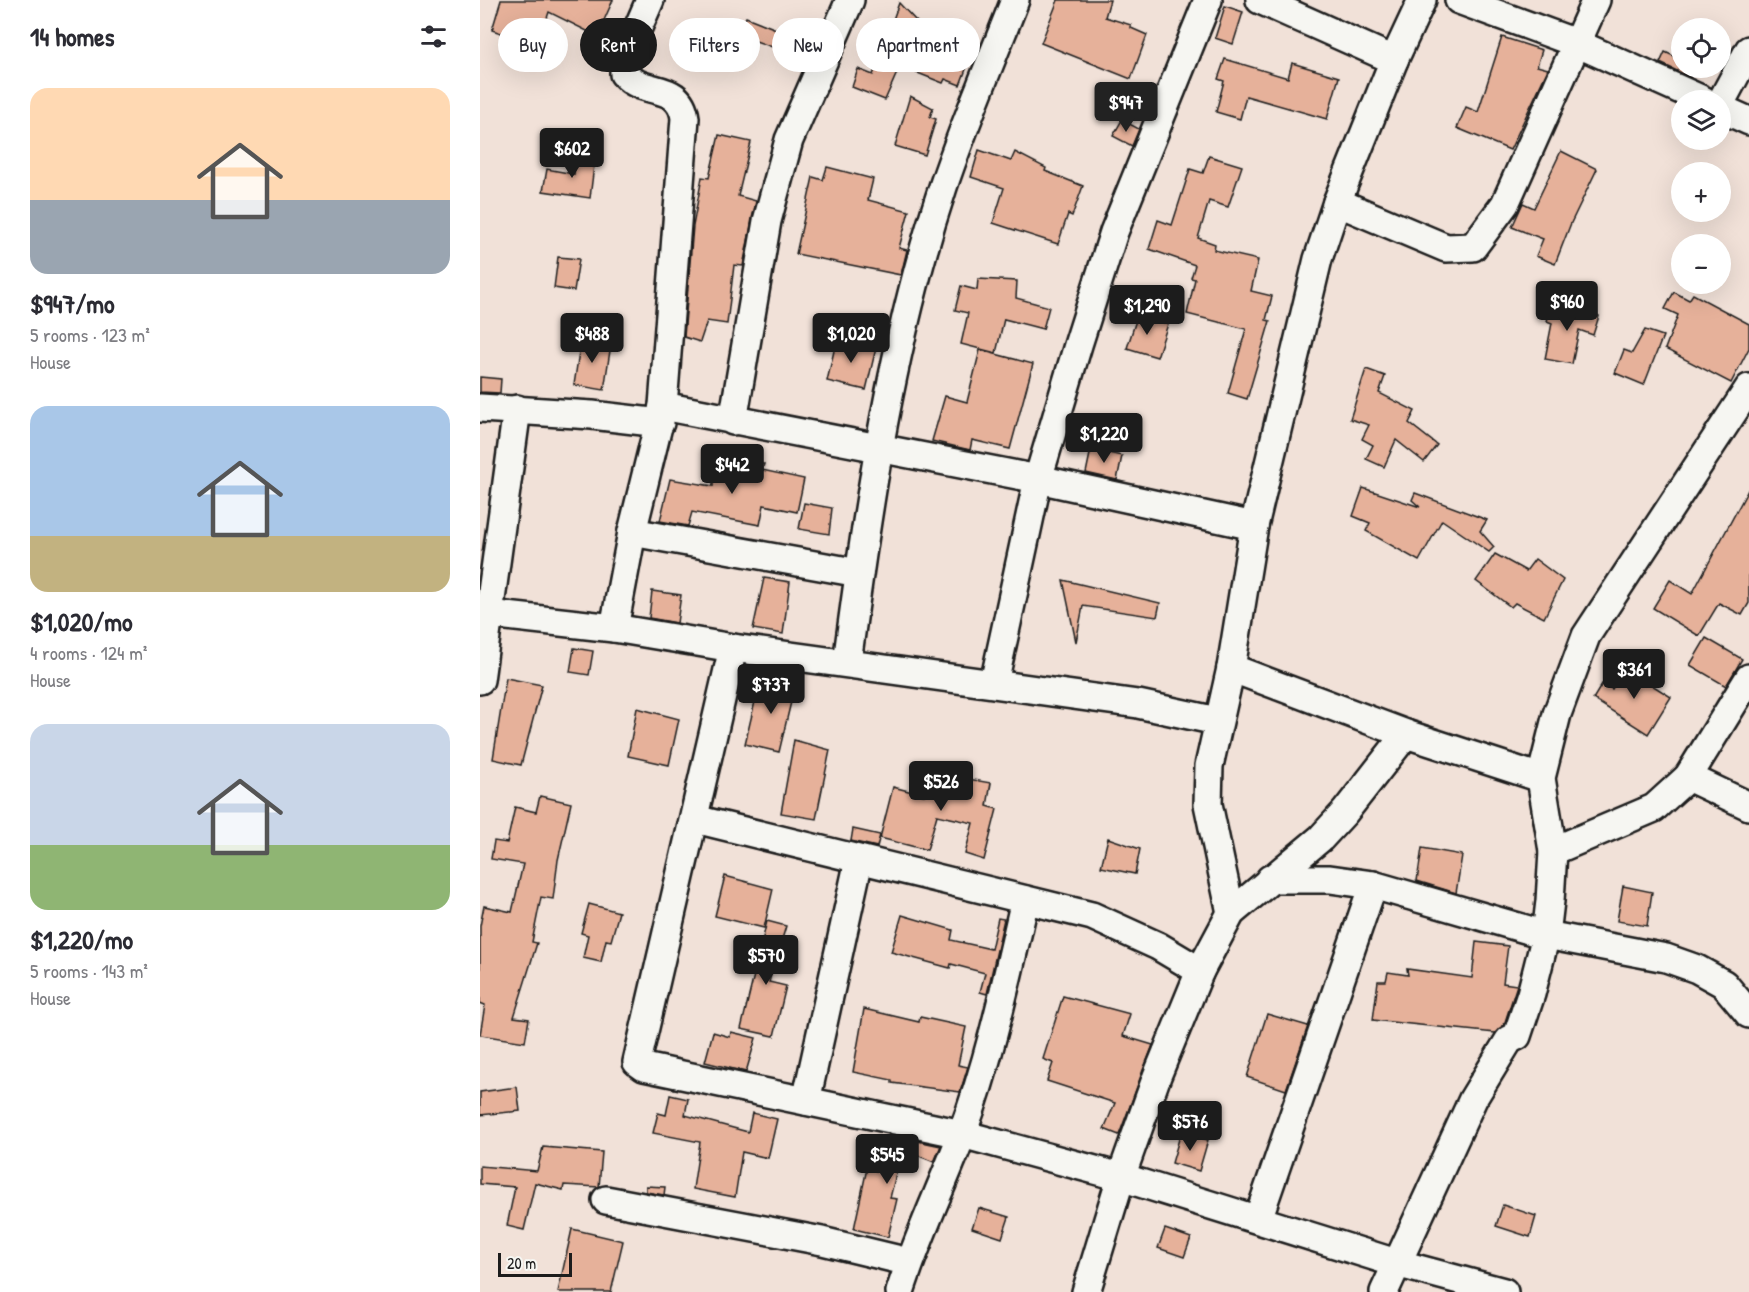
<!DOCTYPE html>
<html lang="en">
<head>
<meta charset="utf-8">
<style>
	body { margin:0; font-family:"Patrick Hand",sans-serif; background:#f7f7f7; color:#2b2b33; height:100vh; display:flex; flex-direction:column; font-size:22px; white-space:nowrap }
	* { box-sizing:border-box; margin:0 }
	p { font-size:20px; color:#7c7c81 }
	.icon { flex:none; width:33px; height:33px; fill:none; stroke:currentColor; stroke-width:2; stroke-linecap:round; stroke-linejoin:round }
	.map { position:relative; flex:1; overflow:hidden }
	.panel { display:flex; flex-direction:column; background:#fff; width:480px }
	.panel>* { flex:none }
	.banner { position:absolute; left:18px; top:18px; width:570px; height:54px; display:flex; gap:12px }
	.buttons { position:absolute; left:1191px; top:18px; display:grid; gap:12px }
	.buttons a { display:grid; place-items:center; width:60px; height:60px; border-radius:50%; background:#fff; box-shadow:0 6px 24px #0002; font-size:30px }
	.scale { position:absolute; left:18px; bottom:15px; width:74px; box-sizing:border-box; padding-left:6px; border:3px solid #1c1c1c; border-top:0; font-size:16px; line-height:21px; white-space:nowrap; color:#1c1c1c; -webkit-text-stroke:4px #f6f6f2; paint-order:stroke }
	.price { position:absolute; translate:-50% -51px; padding:0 14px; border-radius:6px; background:#1c1c1c; color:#fff; font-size:20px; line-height:39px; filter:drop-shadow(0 2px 3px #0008) }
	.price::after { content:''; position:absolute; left:50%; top:36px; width:18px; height:14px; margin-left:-9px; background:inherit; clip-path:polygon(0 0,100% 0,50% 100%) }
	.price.selected { background:#222; color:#fff }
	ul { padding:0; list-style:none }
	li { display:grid; align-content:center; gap:12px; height:318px; padding:0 30px }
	li span { display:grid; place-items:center; height:186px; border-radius:18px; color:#555 }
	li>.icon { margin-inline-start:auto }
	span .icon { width:108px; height:108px; fill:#fffc; stroke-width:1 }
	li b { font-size:26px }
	h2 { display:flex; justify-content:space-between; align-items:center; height:72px; padding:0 30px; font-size:26px }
	.pill { padding:0 21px; border-radius:27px; background:#fff; box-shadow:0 6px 24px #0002; font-size:21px; line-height:54px }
	.pill.selected { background:#1c1c1c; color:#fff }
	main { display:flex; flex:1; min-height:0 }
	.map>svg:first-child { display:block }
	.building { fill:#e6b19a; stroke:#1c1c1c; stroke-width:1.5 }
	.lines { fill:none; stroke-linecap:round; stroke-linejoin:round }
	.street-casing { stroke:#1c1c1c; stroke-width:32 }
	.street { stroke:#f6f6f2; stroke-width:27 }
</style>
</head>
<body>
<main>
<section class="panel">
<h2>14 homes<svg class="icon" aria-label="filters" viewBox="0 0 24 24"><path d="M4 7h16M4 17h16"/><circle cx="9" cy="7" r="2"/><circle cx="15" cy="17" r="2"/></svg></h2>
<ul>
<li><span style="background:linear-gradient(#ffd9b3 60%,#9aa5b1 0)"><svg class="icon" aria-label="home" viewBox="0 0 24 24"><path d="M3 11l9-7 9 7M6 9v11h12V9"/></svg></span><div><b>$947/mo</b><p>5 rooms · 123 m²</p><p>House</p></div></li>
<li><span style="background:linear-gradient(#a9c7e8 70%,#c2b280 0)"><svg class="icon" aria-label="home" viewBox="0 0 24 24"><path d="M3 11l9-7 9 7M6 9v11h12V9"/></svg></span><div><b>$1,020/mo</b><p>4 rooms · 124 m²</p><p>House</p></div></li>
<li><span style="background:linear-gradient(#c9d6e8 65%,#8fb573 0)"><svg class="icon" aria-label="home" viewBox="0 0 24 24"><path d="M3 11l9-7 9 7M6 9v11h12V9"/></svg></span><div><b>$1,220/mo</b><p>5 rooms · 143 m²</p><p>House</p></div></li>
</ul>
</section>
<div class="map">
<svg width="1269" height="1292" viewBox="0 0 1269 1292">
	<rect width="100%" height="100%" fill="#f1e1d8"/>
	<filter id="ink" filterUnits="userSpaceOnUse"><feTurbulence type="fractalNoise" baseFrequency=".0167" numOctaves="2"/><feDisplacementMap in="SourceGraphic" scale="12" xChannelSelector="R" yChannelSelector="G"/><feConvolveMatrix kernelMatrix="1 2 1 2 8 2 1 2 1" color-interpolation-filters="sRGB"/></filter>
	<g filter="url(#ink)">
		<!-- building -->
		<g class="building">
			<polygon points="21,0 133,0 117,36 69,12 58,45 12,30"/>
			<polygon points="578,0 630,0 625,17 651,25 651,28 667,35 651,79 561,43"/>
			<polygon points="419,3 453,39 448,49 488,64 480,85 465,79 463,83 420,66 405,100 372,87 378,69 393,75"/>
			<polygon points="745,6 763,12 753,44 735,38"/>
			<polygon points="266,17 329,42 323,58 259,35"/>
			<polygon points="1022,37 1062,50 1057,66 1068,69 1030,150 977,128 986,107 998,112"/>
			<polygon points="1185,52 1202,60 1202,68 1214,68 1210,77 1180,63"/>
			<polygon points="745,59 808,78 812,63 859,77 847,119 766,96 760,119 736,112 744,81 738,79"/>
			<polygon points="430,96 453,108 450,117 456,119 445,155 415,146"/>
			<polygon points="642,120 659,129 652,146 633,136"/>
			<polygon points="239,135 271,142 258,196 276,201 263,266 254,265 247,324 227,321 220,342 204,337 213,226 222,177 229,178"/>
			<polygon points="499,150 531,161 535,152 566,168 565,171 603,186 592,216 588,214 578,244 513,223 524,188 491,177"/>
			<polygon points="1081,151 1117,169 1091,223 1075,264 1056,256 1063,239 1032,227 1043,203 1054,208"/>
			<polygon points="96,155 115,157 110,198 63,191 67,169 94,174"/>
			<polygon points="729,156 762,166 748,207 729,201 718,238 735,244 734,250 778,260 771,291 792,296 786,320 790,321 767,399 748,393 766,329 707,314 715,279 711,278 715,265 669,249 678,220 692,225 710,169 723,173"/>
			<polygon points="347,167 393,179 388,200 429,211 419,248 427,250 421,275 316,254 333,177 343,180"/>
			<polygon points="78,257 99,259 94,291 74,288"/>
			<polygon points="498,279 537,281 536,298 569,307 563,329 524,319 516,353 481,344 488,313 475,310 481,286 497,290"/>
			<polygon points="1194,292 1209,300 1213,294 1269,324 1269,348 1251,383 1185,349 1198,315 1185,309"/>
			<polygon points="1072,304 1119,316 1113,335 1099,330 1092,364 1065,359 1072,323 1067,321"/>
			<polygon points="658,314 688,324 677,357 647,348"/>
			<polygon points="1165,330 1183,336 1164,385 1135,373 1144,350 1152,353"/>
			<polygon points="357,338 396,348 386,390 347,381"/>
			<polygon points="101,339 131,344 124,390 94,385"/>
			<polygon points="500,350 553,364 530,449 492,440 490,450 452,441 465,396 487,402"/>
			<polygon points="886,369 905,376 899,393 935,411 929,423 957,445 944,462 916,440 904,467 886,459 893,445 882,439 889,425 870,419"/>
			<polygon points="0,377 21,379 20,393 0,392"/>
			<polygon points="611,449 642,456 637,480 606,473"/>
			<polygon points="233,464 284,464 282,470 324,479 317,512 284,505 280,525 212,512 208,526 180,521 190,479 233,486"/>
			<polygon points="883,488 940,507 932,500 935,493 1007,520 1000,531 1014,547 1009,552 962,520 939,561 886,531 890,523 873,516"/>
			<polygon points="1269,488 1269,603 1262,615 1239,603 1219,636 1173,608 1190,580 1212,594"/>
			<polygon points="324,503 352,508 349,534 319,529"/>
			<polygon points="1015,554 1046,571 1055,559 1083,580 1064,618 1035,603 1031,607 996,581"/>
			<polygon points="284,578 310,582 303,634 273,629"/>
			<polygon points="583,580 680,603 677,617 603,606 596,642"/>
			<polygon points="172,591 201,595 197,623 169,618"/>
			<polygon points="1226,638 1262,659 1246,686 1210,665"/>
			<polygon points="94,648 113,651 109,675 90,672"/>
			<polygon points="1145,668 1191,697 1168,734 1113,699 1122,684 1132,689"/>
			<polygon points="294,675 316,681 299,752 265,744 277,693 288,695"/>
			<polygon points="26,678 62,685 41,765 13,759"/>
			<polygon points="157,708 199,719 189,765 148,756"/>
			<polygon points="314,740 350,750 336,819 301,813"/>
			<polygon points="448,772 511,783 507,806 517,809 504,860 485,854 493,823 457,815 447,850 400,838 413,787 444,795"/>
			<polygon points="60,796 91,803 78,860 73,899 61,897 52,942 57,943 34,1017 49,1019 45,1042 0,1035 5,1005 0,1003 0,926 4,906 32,912 43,864 11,859 14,841 27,843 35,807 56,812"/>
			<polygon points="373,829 400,835 397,847 371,841"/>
			<polygon points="628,838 660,849 655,874 621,867"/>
			<polygon points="942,848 982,855 976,893 937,881"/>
			<polygon points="245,876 293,889 284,928 235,916"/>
			<polygon points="1143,886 1172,892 1167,926 1137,921"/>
			<polygon points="109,904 139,912 131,941 126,940 121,962 103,958 108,935 101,933"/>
			<polygon points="422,915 473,930 471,940 511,949 518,918 524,919 507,994 500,992 505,973 471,964 470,968 411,952"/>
			<polygon points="287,921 306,926 289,982 306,986 294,1036 261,1029"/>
			<polygon points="996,942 1028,946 1023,983 1037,985 1024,1025 1015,1033 893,1020 898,981 906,981 908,972 928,975 927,969 992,978"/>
			<polygon points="583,996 650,1014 643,1036 673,1045 639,1135 624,1129 635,1103 567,1081 573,1063 563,1059"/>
			<polygon points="384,1009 439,1022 440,1017 486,1027 478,1065 488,1067 480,1092 412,1083 412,1080 373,1072"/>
			<polygon points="787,1014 828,1026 806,1090 767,1077"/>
			<polygon points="233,1032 250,1037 251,1032 276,1038 266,1072 225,1062"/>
			<polygon points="37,1087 40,1111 0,1115 0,1092"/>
			<polygon points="190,1095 208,1099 205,1115 268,1132 272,1113 297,1119 288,1158 262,1152 255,1197 213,1189 220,1142 173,1133 178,1113 186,1115"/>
			<polygon points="701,1132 728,1140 719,1171 692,1163"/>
			<polygon points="409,1135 461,1146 454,1162 422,1149 410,1198 417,1199 408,1237 374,1229 387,1168 397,1171"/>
			<polygon points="63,1147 122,1152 119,1187 84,1185 83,1190 55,1183 44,1230 27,1226 35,1187 0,1184 0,1166 57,1171"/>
			<polygon points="166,1186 185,1187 184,1195 166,1192"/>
			<polygon points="1023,1205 1056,1216 1050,1237 1016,1226"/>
			<polygon points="499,1208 529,1217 522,1238 492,1228"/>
			<polygon points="92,1229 143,1241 131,1292 78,1292"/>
			<polygon points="685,1229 711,1238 704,1257 678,1248"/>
		</g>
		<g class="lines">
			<!-- street casing -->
			<g class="street-casing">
				<g id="street">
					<polyline points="780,0 914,60"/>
					<polyline points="979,0 1096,43 1223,100"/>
					<polyline points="1240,104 1269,50"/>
					<polyline points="1240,108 1269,121"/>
					<polyline points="857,202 966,248 993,247 1025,204 1116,0"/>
					<polyline points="183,406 558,479 774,526"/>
					<polyline points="0,408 112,415 180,423"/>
					<polyline points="253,421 287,221 309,140 370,0"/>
					<polyline points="152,532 379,573"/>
					<polyline points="9,614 134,628 253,648 658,704 737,721"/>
					<path d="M134 628 152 532 183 406 205 118C200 81 165 97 144 74V60L170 0"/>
					<polyline points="253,648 157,1062 164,1067 482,1134 641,1177 916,1263 1024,1292"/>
					<path d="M367 663C388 503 412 340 463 187 484 124 511 62 535 0"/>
					<polyline points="751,668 926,734 1061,778"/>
					<polyline points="0,680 37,409"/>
					<polyline points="514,683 558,479 598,345 634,232 728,0"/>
					<polyline points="1208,777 1269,806"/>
					<polyline points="215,819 612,916 678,946 720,971"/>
					<polyline points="1073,851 1174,808 1208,777 1269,678"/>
					<polyline points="790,879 850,879 893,885 1066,935 1186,958 1217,969 1244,984 1269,1014"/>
					<polyline points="751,913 728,804 729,766 751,668 774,526 838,259 857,202 914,60 942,0"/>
					<polyline points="326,1101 379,860"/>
					<polyline points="126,1200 342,1241 429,1262"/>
					<polyline points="778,1219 893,885"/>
					<path d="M420 1292C437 1238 462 1187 482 1134 510 1059 527 978 545 900"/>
					<polyline points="606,1292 641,1177 677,1076 720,971 751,913 841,838 865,812 926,734"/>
					<polyline points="904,1292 993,1099 1029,1040 1037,1036 1051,994 1066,935 1070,901 1073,851 1061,778 1077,714 1106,636 1269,388"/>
				</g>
			</g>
			<!-- street -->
			<use href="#street" class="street"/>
		</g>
	</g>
</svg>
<div class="buttons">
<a><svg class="icon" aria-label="locate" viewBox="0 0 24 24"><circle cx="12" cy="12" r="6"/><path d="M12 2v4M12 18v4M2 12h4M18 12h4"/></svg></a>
<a><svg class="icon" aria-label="layers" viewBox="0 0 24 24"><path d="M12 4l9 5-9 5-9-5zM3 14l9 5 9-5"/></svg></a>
<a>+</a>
<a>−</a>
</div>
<div class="scale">20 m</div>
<b class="price selected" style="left:646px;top:133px">$947</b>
<b class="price" style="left:92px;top:179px">$602</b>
<b class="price" style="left:1087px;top:332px">$960</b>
<b class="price" style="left:667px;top:336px">$1,290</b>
<b class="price" style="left:112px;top:364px">$488</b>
<b class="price" style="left:371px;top:364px">$1,020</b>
<b class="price" style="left:624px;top:464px">$1,220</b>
<b class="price" style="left:252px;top:495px">$442</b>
<b class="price" style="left:1154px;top:700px">$361</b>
<b class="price" style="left:291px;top:715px">$737</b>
<b class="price" style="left:461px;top:812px">$526</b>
<b class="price" style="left:286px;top:986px">$570</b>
<b class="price" style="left:710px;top:1152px">$576</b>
<b class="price" style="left:407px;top:1185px">$545</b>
<div class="banner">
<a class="pill">Buy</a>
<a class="pill selected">Rent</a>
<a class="pill">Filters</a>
<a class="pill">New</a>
<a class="pill">Apartment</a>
</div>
</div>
</main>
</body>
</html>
